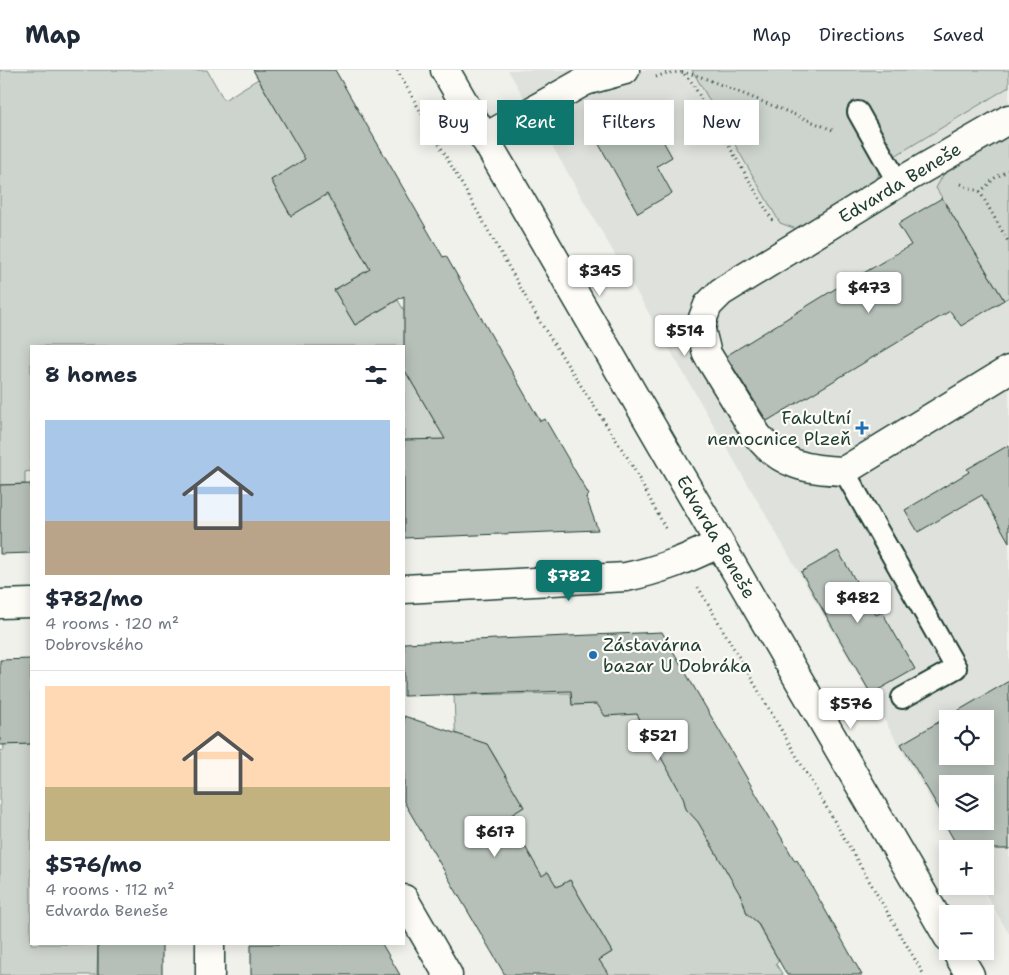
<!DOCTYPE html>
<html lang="en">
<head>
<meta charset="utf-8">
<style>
	body { margin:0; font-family:"Shantell Sans",sans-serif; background:#f6f6f7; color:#1f2937; height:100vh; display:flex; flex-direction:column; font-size:19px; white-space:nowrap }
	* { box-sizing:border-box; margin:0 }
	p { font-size:16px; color:#747a83 }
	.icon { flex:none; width:28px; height:28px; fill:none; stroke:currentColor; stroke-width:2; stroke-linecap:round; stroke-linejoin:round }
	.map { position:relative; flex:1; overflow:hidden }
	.panel { position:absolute; left:30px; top:275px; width:375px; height:600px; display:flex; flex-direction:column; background:#fff; border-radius:0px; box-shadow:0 2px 12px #0003 }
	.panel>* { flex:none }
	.banner { position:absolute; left:420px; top:30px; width:475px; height:45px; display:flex; gap:10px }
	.fabs { position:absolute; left:939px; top:640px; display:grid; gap:10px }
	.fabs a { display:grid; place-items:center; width:55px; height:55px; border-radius:0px; background:#fff; box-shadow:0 2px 12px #0003; font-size:25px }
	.price { position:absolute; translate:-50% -42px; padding:0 11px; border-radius:5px; background:#fff; color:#222; font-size:16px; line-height:32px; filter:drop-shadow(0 1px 2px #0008) }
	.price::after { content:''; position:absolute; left:50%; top:30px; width:15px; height:11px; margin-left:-8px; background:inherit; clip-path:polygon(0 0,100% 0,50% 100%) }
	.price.current { background:#0f766e; color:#fff }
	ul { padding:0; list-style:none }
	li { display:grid; align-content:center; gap:10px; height:265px; padding:0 15px }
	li+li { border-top:1px solid #e0e1e3 }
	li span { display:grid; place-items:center; height:155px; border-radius:0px; color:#555 }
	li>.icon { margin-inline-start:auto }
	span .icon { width:90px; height:90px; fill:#fffc; stroke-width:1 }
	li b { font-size:21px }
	h2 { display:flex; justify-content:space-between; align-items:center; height:60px; padding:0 15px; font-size:21px }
	.pill { padding:0 18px; border-radius:0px; background:#fff; box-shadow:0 2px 12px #0003; font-size:18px; line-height:45px }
	.pill.current { background:#0f766e; color:#fff }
	header { display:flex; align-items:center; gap:30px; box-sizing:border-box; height:70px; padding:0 25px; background:#fff; border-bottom:1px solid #e0e1e3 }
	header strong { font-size:24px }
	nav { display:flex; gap:28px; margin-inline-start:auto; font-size:18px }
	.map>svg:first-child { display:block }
	.built { fill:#dfe2dc; fill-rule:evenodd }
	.green { fill:#cdd3cd; stroke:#768880 }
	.building { fill:#b6bfb8; stroke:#1f3d34; fill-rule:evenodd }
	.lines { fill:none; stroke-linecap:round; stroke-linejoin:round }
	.service-casing { stroke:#1f3d34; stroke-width:24 }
	.minor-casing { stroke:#1f3d34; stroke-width:31 }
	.tertiary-casing { stroke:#1f3d34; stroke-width:31 }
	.path { stroke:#1f3d34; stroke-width:3; stroke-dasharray:1 4; stroke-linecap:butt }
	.service { stroke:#fdfcf7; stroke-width:20 }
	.minor { stroke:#fdfcf7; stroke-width:28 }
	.tertiary { stroke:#fdfcf7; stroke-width:28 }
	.poi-dot { fill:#1f6fb2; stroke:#fdfcf7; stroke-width:2 }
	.labels { text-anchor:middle; stroke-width:4.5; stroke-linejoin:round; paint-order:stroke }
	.street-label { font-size:18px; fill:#1f3d34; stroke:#fdfcf7 }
	.poi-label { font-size:18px; fill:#1f3d34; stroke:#fdfcf7; text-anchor:end }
</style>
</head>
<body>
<header>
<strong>Map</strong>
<nav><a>Map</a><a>Directions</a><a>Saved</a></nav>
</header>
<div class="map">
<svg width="1009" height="905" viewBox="0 0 1009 905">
	<rect width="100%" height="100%" fill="#f0f1eb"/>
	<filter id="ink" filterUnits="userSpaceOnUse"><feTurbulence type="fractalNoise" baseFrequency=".02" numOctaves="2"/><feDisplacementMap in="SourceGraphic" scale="10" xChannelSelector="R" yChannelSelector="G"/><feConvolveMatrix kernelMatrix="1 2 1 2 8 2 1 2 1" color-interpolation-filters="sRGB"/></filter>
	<g filter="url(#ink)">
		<!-- built -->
		<path class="built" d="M508 0H1009V864L981 816H985V779H959ZM948 649H985V686H948ZM948 714H985V751H948Z"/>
		<!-- green -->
		<g class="green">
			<polygon points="0,0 207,0 224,30 258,9 306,89 271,110 291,145 335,120 338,145 370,199 334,220 355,255 398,230 410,251 417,274 404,282 404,276 31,276 31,401 25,402 25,414 0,415"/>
			<polygon points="692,0 1009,0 1009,17 880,95 877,113 799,160 780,153"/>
			<polygon points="1009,60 1009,227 1004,230 936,118 948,96"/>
			<polygon points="404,299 437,355 470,368 404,372"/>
			<polygon points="571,623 572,635 601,633 605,646 617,645 620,639 632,636 779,891 776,894 783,905 607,905 599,890 612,882 570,810 557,817 542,806 493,756 524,737 512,717 500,725 485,700 498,692 487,674 454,691 456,680 454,625"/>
			<polygon points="3,661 18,674 31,674 31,874 98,874 97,905 0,905 0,681 4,680"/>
		</g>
		<!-- building -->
		<g class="building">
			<polygon points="253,0 335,0 443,187 446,186 540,351 545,349 589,425 586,427 598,460 404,468 404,370 445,369 404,299 404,226 355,255 334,220 370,199 327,124 291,146 271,110 305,89"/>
			<polygon points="621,36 637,63 653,53 672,87 657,96 672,123 638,143 588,55"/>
			<polygon points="942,128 1004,230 961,256 950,241 767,351 726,286 856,206 857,207 911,175 898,154"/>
			<polygon points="1009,375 1009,472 982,425 918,462 905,440 969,402 967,399"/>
			<polygon points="31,414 31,483 0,484 0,415"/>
			<polygon points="838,481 876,545 882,542 915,599 871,624 801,502"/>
			<polygon points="662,562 795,791 797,790 862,905 787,905 757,852 747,844 742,828 698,752 686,739 683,727 637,644 605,646 597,634 572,635 571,621 404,626 404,573"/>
			<polygon points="31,589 31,674 0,675 0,590"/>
			<path d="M1009 611V779H959L942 749 944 747 901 674ZM948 649H985V686H948ZM948 714H985V751H948Z"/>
			<polygon points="404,646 487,674 524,737 508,747 542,806 548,802 557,817 570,810 612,882 599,890 609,905 505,905 404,732"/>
			<rect x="98" y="874" width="64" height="31"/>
			<polygon points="251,874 382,874 400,905 251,905"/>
		</g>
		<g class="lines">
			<!-- service casing -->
			<g class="service-casing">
				<g id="service">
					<polyline points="858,42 898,113"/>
					<polyline points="844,401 956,598 902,628"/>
				</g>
			</g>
			<!-- minor casing -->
			<g class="minor-casing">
				<g id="minor">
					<polyline points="585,11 625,0"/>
					<path d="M1009 49 898 113 721 222 708 235 703 248 701 260 707 284 757 365C780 395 808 400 844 401L1009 300"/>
					<polyline points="484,68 585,11 598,0"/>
					<polyline points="404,829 448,905"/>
					<polyline points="210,905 210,874"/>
				</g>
			</g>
			<!-- tertiary casing -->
			<g class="tertiary-casing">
				<g id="tertiary">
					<path id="s1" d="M445 0 948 867"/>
					<path d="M404 519 626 507C660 500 687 489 718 474"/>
					<polyline points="0,534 31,533"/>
					<polyline points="956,881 970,905"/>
				</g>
			</g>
			<!-- path -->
			<g class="path">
				<polyline points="397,0 540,252 629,390 667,461"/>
				<polyline points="682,2 699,6 835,61"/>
				<polyline points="656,7 667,3 682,2 691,11 774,153"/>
				<polyline points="961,114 980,122 1009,173"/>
				<polyline points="980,122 995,108 1009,100"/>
				<polyline points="698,517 924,905"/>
			</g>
			<!-- service -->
			<use href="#service" class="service"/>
			<!-- minor -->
			<use href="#minor" class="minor"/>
			<!-- tertiary -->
			<use href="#tertiary" class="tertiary"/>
		</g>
	</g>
	<!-- markers -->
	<g class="poi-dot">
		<path d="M859.5 350.5h5v5h5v5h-5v5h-5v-5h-5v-5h5z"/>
		<circle cx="593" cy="585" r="5"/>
	</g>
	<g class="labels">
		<!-- street labels -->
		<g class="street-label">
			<text transform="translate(900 113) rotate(-31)" y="6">Edvarda Beneše</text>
			<text dy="6" stroke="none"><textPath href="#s1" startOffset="540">Edvarda Beneše</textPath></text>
		</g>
		<!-- poi labels -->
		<g class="poi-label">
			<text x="851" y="354">Fakultní<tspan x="851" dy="21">nemocnice Plzeň</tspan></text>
			<text x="603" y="581" text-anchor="start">Zástavárna<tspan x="603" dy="21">bazar U Dobráka</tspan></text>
		</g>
	</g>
</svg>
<div class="fabs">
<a><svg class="icon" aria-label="locate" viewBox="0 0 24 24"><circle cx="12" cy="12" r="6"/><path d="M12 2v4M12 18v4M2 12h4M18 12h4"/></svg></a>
<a><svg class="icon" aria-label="layers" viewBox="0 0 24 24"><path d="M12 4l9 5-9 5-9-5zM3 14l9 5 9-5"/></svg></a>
<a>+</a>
<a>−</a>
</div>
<b class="price" style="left:600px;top:227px">$345</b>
<b class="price" style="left:869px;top:244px">$473</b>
<b class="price" style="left:685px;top:287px">$514</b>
<b class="price current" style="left:569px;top:532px">$782</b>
<b class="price" style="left:858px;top:554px">$482</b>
<b class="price" style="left:851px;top:660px">$576</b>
<b class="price" style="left:658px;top:692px">$521</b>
<b class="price" style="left:495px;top:788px">$617</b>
<div class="banner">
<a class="pill">Buy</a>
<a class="pill current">Rent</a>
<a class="pill">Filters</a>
<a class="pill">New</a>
</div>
<section class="panel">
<h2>8 homes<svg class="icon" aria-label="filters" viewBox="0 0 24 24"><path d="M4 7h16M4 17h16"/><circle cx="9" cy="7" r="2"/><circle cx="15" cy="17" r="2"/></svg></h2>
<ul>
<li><span style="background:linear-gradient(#a9c7e8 65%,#b9a48a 0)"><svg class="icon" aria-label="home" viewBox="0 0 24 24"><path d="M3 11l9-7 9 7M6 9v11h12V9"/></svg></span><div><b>$782/mo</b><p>4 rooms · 120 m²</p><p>Dobrovského</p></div></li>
<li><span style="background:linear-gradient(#ffd9b3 65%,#c2b280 0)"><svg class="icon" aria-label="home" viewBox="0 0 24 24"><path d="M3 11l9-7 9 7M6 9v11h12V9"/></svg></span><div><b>$576/mo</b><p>4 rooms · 112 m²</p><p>Edvarda Beneše</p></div></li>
</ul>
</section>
</div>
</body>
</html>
